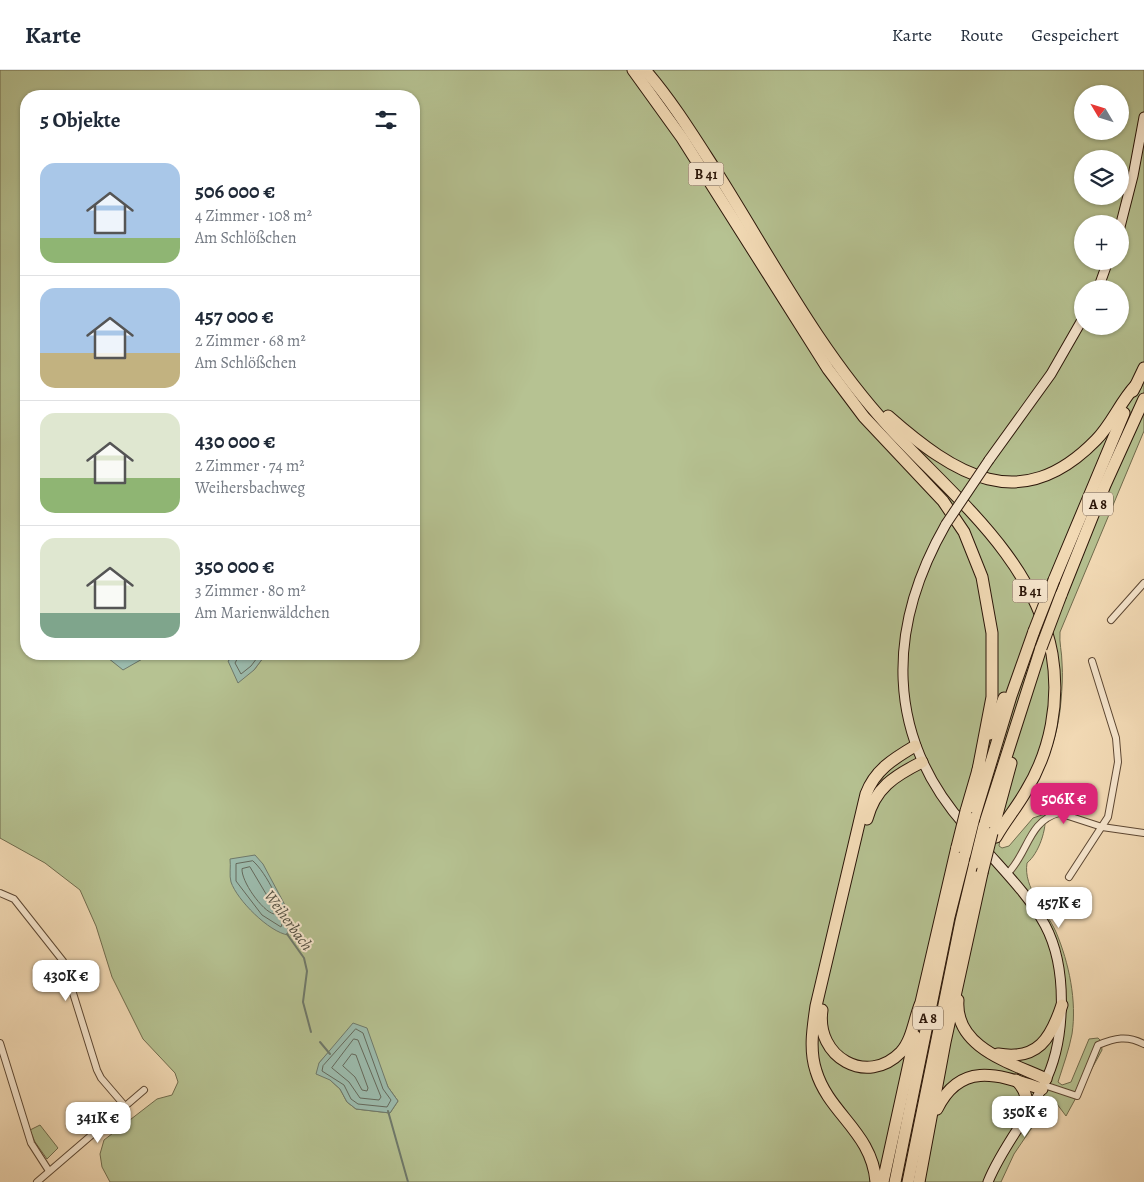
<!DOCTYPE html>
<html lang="de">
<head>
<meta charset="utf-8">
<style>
	body { margin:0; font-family:Alegreya,serif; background:#f2f2f3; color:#1f2937; height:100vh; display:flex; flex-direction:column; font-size:19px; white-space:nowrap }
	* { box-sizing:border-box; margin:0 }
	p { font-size:16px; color:#747a83 }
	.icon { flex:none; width:28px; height:28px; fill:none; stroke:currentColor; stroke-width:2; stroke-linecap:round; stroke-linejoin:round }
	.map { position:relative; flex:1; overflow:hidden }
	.drawer { position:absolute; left:20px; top:20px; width:400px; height:570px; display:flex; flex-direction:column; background:#fff; border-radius:20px; box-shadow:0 1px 4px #0004 }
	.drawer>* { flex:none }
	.needle { width:32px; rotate:308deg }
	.tools { position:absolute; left:1074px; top:15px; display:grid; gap:10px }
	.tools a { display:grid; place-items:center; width:55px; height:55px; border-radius:50%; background:#fff; box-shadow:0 1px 4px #0004; font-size:25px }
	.price { position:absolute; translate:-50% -42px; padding:0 11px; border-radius:10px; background:#fff; color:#222; font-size:16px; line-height:32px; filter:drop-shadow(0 1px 2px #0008) }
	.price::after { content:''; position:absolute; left:50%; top:30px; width:15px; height:11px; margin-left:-8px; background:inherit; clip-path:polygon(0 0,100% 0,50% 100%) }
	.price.on { background:#db2777; color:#fff }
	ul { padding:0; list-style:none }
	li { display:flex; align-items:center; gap:15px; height:125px; padding:0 20px }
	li+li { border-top:1px solid #e0e1e3 }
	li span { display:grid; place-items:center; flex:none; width:140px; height:100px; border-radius:15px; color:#555 }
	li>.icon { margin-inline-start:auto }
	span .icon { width:60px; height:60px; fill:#fffc; stroke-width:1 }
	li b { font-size:21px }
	h2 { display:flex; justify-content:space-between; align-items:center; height:60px; padding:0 20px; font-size:21px }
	header { display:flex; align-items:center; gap:30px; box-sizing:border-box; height:70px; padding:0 25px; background:#fff; border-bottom:1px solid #e0e1e3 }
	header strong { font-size:24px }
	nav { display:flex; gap:28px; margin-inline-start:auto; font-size:18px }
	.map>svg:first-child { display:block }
	.green { fill:#b6c292; stroke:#706c4e; fill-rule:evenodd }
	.water { fill:#9cbcae; stroke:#6f7a6c }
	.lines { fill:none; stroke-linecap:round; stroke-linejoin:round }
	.shore { stroke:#64695c; stroke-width:1 }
	.stream { stroke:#6f7a6c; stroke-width:2 }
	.street-casing { stroke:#5d4834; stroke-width:8 }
	.secondary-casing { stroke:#2b1609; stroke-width:11 }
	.highway-casing { stroke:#2b1609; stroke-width:13 }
	.street { stroke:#f8e8d0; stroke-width:6 }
	.secondary { stroke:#f8e8d0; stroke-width:9 }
	.highway { stroke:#f4dcb7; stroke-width:11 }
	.secondary-bridge-casing { stroke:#2b1609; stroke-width:11; stroke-linecap:butt }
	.highway-bridge-casing { stroke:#2b1609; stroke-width:13; stroke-linecap:butt }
	.secondary-bridge { stroke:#f8e8d0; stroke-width:9 }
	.highway-bridge { stroke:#f4dcb7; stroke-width:11 }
	.labels { text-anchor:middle; stroke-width:4; stroke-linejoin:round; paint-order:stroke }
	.shield { fill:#f8e8d0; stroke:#685545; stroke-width:1 }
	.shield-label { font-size:14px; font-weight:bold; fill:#2b1609 }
	.water-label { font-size:16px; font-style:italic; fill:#535043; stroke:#f8e8d0 }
</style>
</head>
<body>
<header>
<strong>Karte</strong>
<nav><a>Karte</a><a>Route</a><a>Gespeichert</a></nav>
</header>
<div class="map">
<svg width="1144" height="1112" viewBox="0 0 1144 1112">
	<rect width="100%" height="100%" fill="#f4dcb7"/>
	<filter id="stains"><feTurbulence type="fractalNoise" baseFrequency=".004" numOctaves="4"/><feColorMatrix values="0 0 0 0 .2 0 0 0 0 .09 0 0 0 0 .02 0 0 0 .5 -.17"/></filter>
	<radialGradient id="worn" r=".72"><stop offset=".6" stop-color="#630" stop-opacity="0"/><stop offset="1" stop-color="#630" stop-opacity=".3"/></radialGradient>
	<!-- green -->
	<g class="green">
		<path d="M0 0H1144V361L1060 562C1059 573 1062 582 1062 593 1063 605 1062 619 1061 631 1057 684 1031 727 1000 769L999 776 1002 778 1009 776 1033 748 1045 744C1047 759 1039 783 1027 793 1023 818 1046 840 1056 862 1069 893 1077 931 1072 964 1069 980 1063 996 1058 1012L1062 1015 1071 1012 1089 969 1098 968 1101 971 1102 980 1066 1046 1057 1034 1050 1031 1014 1084 1001 1112H110L102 1097 100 1084 104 1070 157 1029 172 1025 178 1012 175 1003 143 969 112 907 96 856 80 820 45 793 0 768ZM1082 24H1120V61H1082ZM26 26H414V584H266L254 600 228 591 237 584H151L123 599 103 584H26ZM1082 89H1120V126H1082ZM1082 154H1120V191H1082ZM1082 219H1120V256H1082ZM329 982 376 989 388 1017 398 1031 390 1043 356 1039 347 1032 340 1019 330 1010 319 993Z"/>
		<polygon points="40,1055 58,1078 47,1089 35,1072 30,1060"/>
	</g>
	<!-- water -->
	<g class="water">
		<polygon points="103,584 151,584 123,600"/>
		<polygon points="237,584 266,584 254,600 238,613 228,591"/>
		<path d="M255 785 263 794 286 837 288 865C269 862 237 830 231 812 229 806 231 796 230 789Z"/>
		<polygon points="353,953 367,958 388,1017 398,1031 390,1043 356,1039 347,1032 340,1019 330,1010 316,1004 319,993"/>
	</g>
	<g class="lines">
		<!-- shore -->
		<g class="shore">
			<polyline points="240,584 235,593 241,604 251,596 260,584"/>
			<path d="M253 791C265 801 288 842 281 857L262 845 236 811V794Z"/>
			<path d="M250 797 275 839 274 844C262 841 241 811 242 799Z"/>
			<polygon points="356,959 363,963 383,1019 391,1030 387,1037 358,1034 351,1029 344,1015 322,1001 323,996"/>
			<polygon points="354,969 358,970 381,1027 379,1030 360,1028 349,1012 332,998"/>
			<polygon points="352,984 356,985 368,1018 367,1021 362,1020 355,1007 343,996"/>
		</g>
		<!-- stream -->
		<g class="stream">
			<polyline points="287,864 304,888 307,901 303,932 311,962"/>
			<polyline points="320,972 330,984"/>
			<polyline points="388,1041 408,1112"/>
		</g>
		<!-- street casing -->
		<g class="street-casing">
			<g id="street">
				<polyline points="1111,550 1144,513"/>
				<path d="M1007 804C1028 784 1028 751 1059 743L1102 757 1144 763"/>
				<polyline points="1069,807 1108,747 1118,692 1116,668 1092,591"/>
				<polyline points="0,823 14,829 63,891 97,1000 101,1008 125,1036"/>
				<polyline points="0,973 31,1073 49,1101"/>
				<path d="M1044 1015 1077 1026 1098 975C1115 968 1127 965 1144 974"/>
				<polyline points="37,1112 144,1020"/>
			</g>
		</g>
		<!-- secondary casing -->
		<g class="secondary-casing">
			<g id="secondary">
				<polyline points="1120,157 1133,106 1144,47"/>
				<polyline points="1098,219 1108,191"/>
				<polyline points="989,390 1051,304 1082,250"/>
				<path d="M946 454C887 557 884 665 966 757"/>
				<path d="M984 778C1005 802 1029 826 1045 855 1068 898 1066 971 1044 1014 1028 1048 1002 1077 988 1112"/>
			</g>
		</g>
		<!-- highway casing -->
		<g class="highway-casing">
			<g id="highway">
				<polyline points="633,0 682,68 828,299 864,347 943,431 964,462 982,507 992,563 992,627 978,700"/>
				<path d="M645 0C672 31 694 67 716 101 771 188 819 281 888 356 951 425 1034 487 1052 584 1060 631 1051 680 1026 721 1017 737 1005 751 996 767"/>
				<polyline points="1133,321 1144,298"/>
				<path d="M888 346C954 404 1020 448 1096 370 1112 354 1120 332 1136 315"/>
				<polyline points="1054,510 1124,343"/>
				<polyline points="1061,525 1105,415 1144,329"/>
				<polyline points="990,664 1004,628"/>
				<polyline points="966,741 980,693"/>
				<polyline points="974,748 1011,626 1034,561"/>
				<path d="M867 749C875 718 894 706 922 692"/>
				<polyline points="984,756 1041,578"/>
				<polyline points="992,763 1011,693"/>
				<path d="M958 930C954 978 1012 993 1046 1009"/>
				<path d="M822 940C815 987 867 1017 901 982 912 970 914 950 920 935"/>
				<polyline points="919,941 957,777"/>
				<path d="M998 984C1038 991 1051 968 1062 935"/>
				<path d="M1016 1010C1027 1021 1029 1032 1024 1047"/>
				<path d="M937 1039C961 990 999 1005 1042 1019"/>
				<path d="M876 1112C872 1062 829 1044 816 1001 809 980 813 957 816 936L866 724C875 700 893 689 915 676"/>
				<polyline points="883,1112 915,966"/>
				<polyline points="895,1112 949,847 965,784"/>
				<polyline points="908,1112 961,851 975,793"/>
				<polyline points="919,1112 945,972 982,803"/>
			</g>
		</g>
		<!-- street -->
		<use href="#street" class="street"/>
		<!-- secondary -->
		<use href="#secondary" class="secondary"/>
		<!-- highway -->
		<use href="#highway" class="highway"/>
		<!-- secondary-bridge casing -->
		<g class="secondary-bridge-casing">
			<polyline id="secondary-bridge" points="946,454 989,390"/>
		</g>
		<!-- highway-bridge casing -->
		<g class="highway-bridge-casing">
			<g id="highway-bridge">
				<polyline points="1034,561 1054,510"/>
				<polyline points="1041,578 1061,525"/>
				<polyline points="957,777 966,741"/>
				<polyline points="965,784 974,748"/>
				<polyline points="975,793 984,756"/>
				<polyline points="982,803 992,763"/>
			</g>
		</g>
		<!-- secondary-bridge -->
		<use href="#secondary-bridge" class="secondary-bridge"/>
		<!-- highway-bridge -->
		<use href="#highway-bridge" class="highway-bridge"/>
	</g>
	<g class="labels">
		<!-- shield labels -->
		<g class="shield">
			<rect x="688.5" y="92.5" width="35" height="23" rx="4"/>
			<rect x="1083" y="422.5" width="30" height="23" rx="4"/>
			<rect x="1012.5" y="509.5" width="35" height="23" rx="4"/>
			<rect x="913" y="936.5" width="30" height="23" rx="4"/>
		</g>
		<g class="shield-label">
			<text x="706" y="109">B 41</text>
			<text x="1098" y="439">A 8</text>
			<text x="1030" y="526">B 41</text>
			<text x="928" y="953">A 8</text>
		</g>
		<!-- water labels -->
		<g class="water-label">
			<text transform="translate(289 850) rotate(54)" y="6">Weiherbach</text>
		</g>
	</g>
	<rect width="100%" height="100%" filter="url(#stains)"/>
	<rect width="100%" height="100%" fill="url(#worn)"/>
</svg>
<div class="tools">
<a><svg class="needle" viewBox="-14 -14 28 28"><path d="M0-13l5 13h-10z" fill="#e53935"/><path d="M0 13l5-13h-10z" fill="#747a83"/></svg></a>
<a><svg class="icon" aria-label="layers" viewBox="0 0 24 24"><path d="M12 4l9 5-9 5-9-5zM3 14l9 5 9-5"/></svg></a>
<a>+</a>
<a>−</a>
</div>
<b class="price on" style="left:1064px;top:755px">506K €</b>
<b class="price" style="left:1059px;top:859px">457K €</b>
<b class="price" style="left:66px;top:932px">430K €</b>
<b class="price" style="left:1025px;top:1068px">350K €</b>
<b class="price" style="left:98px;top:1074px">341K €</b>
<section class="drawer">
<h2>5 Objekte<svg class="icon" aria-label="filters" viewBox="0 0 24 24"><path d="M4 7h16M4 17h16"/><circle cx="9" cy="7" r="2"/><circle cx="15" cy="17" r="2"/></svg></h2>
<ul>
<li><span style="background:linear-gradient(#a9c7e8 75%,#8fb573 0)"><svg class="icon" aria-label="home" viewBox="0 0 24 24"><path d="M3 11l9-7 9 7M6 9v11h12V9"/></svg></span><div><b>506 000 €</b><p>4 Zimmer · 108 m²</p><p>Am Schlößchen</p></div></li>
<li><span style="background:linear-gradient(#a9c7e8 65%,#c2b280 0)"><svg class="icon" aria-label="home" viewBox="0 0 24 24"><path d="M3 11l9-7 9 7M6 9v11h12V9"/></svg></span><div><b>457 000 €</b><p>2 Zimmer · 68 m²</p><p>Am Schlößchen</p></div></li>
<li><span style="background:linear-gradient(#dfe7d0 65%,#8fb573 0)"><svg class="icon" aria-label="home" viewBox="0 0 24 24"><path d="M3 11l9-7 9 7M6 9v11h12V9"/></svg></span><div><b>430 000 €</b><p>2 Zimmer · 74 m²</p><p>Weihersbachweg</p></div></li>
<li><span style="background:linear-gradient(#dfe7d0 75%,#7fa58c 0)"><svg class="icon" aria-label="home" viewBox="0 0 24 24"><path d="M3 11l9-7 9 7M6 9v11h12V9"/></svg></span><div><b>350 000 €</b><p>3 Zimmer · 80 m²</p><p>Am Marienwäldchen</p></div></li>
</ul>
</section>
</div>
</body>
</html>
